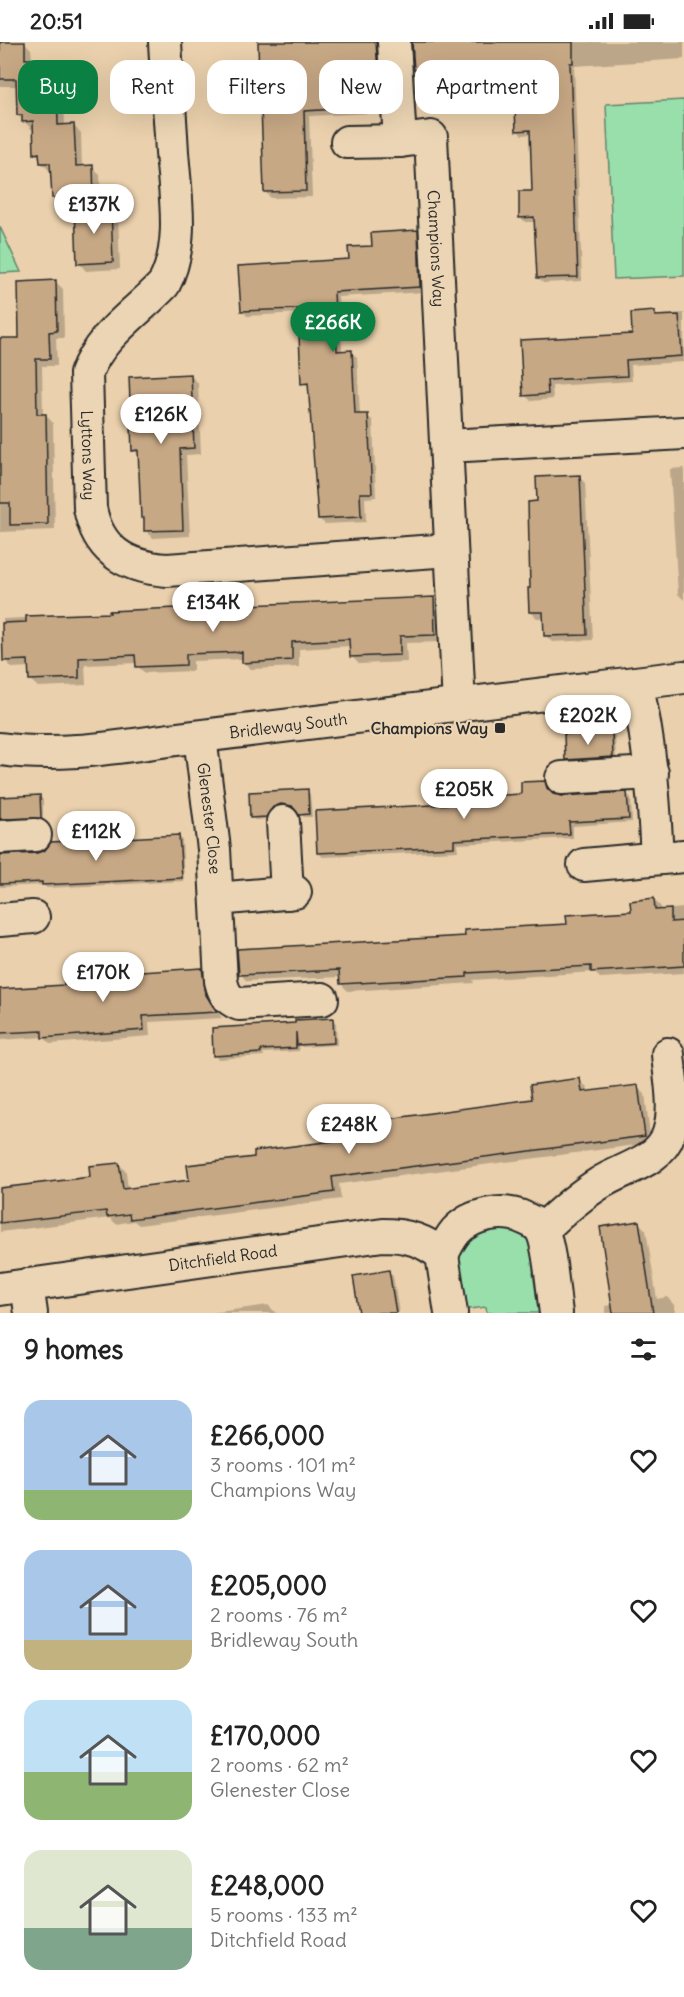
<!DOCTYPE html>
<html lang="en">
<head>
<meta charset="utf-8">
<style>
	body { margin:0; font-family:Delius,sans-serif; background:#f2f2f2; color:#222; height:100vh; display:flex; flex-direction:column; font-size:22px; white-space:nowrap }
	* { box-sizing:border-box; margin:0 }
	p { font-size:20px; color:#767676 }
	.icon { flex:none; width:33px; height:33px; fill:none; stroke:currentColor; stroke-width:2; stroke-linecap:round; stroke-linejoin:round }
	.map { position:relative; height:1271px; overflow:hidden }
	.sheet { display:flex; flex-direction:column; background:#fff; flex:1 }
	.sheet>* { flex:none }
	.banner { position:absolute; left:18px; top:18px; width:648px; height:54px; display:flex; gap:12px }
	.price { position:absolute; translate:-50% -51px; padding:0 14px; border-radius:21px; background:#fff; color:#222; font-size:20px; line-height:39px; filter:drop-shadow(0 2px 3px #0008) }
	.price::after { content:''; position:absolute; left:50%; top:36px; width:18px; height:14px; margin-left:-9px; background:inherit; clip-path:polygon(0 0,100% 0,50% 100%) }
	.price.active { background:#0b8043; color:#fff }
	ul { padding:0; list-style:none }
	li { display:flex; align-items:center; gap:18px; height:150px; padding:0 24px }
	li span { display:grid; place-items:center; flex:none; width:168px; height:120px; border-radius:18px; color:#555 }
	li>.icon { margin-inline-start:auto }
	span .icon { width:72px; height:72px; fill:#fffc; stroke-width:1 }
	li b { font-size:26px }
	h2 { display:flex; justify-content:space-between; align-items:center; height:72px; padding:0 24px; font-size:26px }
	.chip { padding:0 21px; border-radius:18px; background:#fff; box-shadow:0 6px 24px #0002; font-size:21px; line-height:54px }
	.chip.active { background:#0b8043; color:#fff }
	.status { display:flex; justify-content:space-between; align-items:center; height:42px; padding:0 30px; background:#fff; direction:ltr }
	.status svg { height:16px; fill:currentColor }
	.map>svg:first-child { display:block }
	.green { fill:#99dfac; stroke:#62856c; stroke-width:1.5 }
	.shadow { fill:#0003 }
	.building { fill:#c7a885; stroke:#2b2b2b; stroke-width:1.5 }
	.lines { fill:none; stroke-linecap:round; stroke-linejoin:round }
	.minor-casing { stroke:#2b2b2b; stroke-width:36 }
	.minor { stroke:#ebd5b4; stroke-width:32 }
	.poi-dot { fill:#2b2b2b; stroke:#ebd5b4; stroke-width:2 }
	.labels { text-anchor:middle; stroke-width:4.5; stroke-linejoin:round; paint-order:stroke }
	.street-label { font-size:16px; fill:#2b2b2b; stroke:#ebd5b4 }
	.poi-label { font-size:16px; font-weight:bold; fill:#2b2b2b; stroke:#ebd5b4; text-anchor:end }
</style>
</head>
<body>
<div class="status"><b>20:51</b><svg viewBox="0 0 49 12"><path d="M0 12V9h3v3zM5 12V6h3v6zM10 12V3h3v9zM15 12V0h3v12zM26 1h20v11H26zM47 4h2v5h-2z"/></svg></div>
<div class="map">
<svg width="684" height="1271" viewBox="0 0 684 1271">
	<rect width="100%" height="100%" fill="#ead0ac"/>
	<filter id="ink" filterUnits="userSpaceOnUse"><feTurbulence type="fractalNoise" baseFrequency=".0167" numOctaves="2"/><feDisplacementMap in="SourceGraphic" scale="12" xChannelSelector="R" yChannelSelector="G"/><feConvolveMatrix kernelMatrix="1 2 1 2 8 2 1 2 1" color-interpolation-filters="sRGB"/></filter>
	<g filter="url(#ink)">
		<!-- green -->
		<g class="green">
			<polygon points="684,58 684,234 614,237 606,62"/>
			<polygon points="0,185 21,230 0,231"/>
			<path d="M499 1185C513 1187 530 1192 536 1207 538 1212 538 1221 538 1227L533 1231 539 1271H487L486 1265 461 1268C461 1256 456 1225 458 1215 463 1197 484 1190 499 1185Z"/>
		</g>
		<!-- shadow -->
		<g class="shadow">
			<polygon points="0,0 24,0 31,7 32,18 39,18 46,26 46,43 56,43 64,50 65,84 73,83 81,91 82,125 92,125 100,132 101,166 111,166 118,173 120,227 86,229 79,221 77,168 68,169 53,155 52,128 49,128 41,121 41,117 36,111 35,86 31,87 19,72 17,44 0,44"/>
			<polygon points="259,0 383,0 383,36 373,36 375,71 309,74 312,155 271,156 265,150 262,70 254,70 248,64 260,39"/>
			<polygon points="413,0 684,0 684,17 574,24 582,239 543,241 539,236 536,180 525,180 521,175 534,151 532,92 522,93 517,88 515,28 420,32 415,28"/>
			<polygon points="417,190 422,195 425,250 338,255 342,310 351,310 357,315 360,374 367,373 373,379 376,455 365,456 366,480 325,482 319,477 310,346 303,341 300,271 247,274 242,268 350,219 374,205"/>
			<polygon points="56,240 63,247 64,296 56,296 57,324 42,324 43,373 46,373 53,381 55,488 0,490 0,298 21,297"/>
			<polygon points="654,271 657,273 684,271 684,320 631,323 632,339 552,344 553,357 531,359 525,353 522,299 634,293"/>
			<polygon points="191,334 198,341 201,412 186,413 190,494 153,496 146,489 145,479 142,476 140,414 133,408"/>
			<polygon points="684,426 684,558 678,552 670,427"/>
			<polygon points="579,435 585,441 593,598 552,600 545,593 545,576 537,576 531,570 538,461"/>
			<polygon points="433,556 441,564 442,600 406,601 407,620 359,622 351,614 351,604 299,607 299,625 251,627 243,620 243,617 193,619 193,629 145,631 137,624 137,621 85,623 86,643 38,645 30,638 30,625 12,626 5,618 3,577"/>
			<polygon points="611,691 615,694 616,718 570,721 567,717"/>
			<polygon points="544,741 551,751 562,755 627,752 631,756 632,780 573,784 573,796 457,802 458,809 323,815 318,811 454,764 523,754"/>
			<polygon points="307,748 310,752 312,775 304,775 296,767 286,765 276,768 270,777 255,778 252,775"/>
			<polygon points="39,754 43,758 43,779 0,781 0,756"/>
			<polygon points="179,794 182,798 184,839 47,846 43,843 0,845 0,814 37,812"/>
			<polygon points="654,858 661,865 661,868 684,866 684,931 600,936 594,930 473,938 474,941 348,949 341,942 341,935 247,939 240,932 466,895 569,883 633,870"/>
			<polygon points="202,928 208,934 212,961 222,976 149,980 150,994 50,1002 44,995 0,998 0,949 66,945"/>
			<polygon points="332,977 336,981 337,1003 302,1005 299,1002 299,1009 263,1011 264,1014 218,1017 214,1013 297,982"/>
			<polygon points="579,1038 587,1045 587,1051 637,1045 645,1052 651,1101 339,1142 341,1157 139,1183 134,1179 116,1182 110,1176 0,1190 0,1148 92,1137 119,1122 126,1130 128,1148 190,1140 256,1116 533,1058"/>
			<polygon points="639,1181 646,1188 657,1257 667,1255 674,1263 675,1271 606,1271 605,1264 613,1263"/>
			<polygon points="388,1229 393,1234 399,1271 361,1271"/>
			<polygon points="268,1263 276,1271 211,1271"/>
		</g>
		<!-- building -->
		<g class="building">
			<polygon points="0,0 25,0 25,17 39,17 40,42 57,41 58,83 74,82 76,124 93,123 94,160 59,162 59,156 52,156 50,121 40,121 39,111 34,112 33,79 22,80 22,73 17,73 16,37 0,37"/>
			<polygon points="258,0 376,0 378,30 368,30 370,65 304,69 306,149 264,150 261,64 246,64 245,38 259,38"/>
			<polygon points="412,0 573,0 573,21 570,21 578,235 537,236 534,175 519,176 519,149 532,149 530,88 516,89 513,23 414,28"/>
			<polygon points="111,164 113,220 77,222 75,166"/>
			<polygon points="418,188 420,245 334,250 337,309 352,308 355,372 368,372 372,451 360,451 361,475 318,477 308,341 301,342 298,267 241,269 238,224 349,217 348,205 372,204 371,191"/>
			<polygon points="56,238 57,289 49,290 50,317 36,317 37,372 46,372 48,482 10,483 10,461 0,461 0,296 19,296 18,240"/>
			<polygon points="655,269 655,274 679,273 682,314 626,318 627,334 547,338 548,352 523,354 520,298 632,292 631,271"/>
			<polygon points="191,332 194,406 180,407 183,488 144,489 144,476 141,476 138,408 132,409 129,335"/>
			<polygon points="580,433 587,593 544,594 543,570 529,570 528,546 530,546 528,460 537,459 536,435"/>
			<polygon points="434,555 435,593 400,594 400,613 350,615 349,597 292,600 292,618 242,621 242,610 186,612 186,623 136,625 135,613 79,616 79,636 29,638 28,618 3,619 2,581 26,580 26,574 110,571 109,569"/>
			<polygon points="612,690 613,715 565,718 564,692"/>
			<polygon points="545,739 547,746 553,752 562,754 627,750 629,777 569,780 570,792 454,798 454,805 317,811 315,769 452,762 452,756 521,752 521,740"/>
			<polygon points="308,747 309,772 299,773 292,764 281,762 273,765 266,775 250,776 249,750"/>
			<polygon points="40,753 41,776 0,777 0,755"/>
			<polygon points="179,793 182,836 42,843 42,840 0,842 0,813 37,811 45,808 51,800"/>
			<polygon points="654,856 655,868 671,867 671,880 684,879 684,924 591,930 591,924 467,931 467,935 340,942 339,928 239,933 237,907 465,894 464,888 567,882 566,873 631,869 630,859"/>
			<polygon points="202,926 206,953 217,970 143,974 144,988 42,996 42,989 0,991 0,947 64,943 64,935"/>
			<polygon points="333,976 334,1001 297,1003 296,990 296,1006 261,1008 261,1011 213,1014 212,986 295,981 295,978"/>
			<polygon points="580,1036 582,1050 638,1043 645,1094 332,1135 334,1150 130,1177 129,1172 107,1175 106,1169 0,1181 0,1146 90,1135 89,1124 119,1121 123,1147 189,1138 187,1123 254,1115 254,1109 333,1099 331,1085 532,1057 530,1043"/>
			<polygon points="639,1179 653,1271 613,1271 600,1185"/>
			<polygon points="389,1228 396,1271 359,1271 353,1234"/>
		</g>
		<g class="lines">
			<!-- minor casing -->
			<g class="minor-casing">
				<g id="minor">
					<path id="s1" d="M165 0C167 37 170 74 172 110 175 153 185 202 164 242 138 270 99 294 86 332L90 466C98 508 125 525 167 528L450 508"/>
					<polyline points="394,0 400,99"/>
					<path id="s2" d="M347 100 400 99 431 95 459 664"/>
					<polyline points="447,404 684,391"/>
					<path d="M636 642C650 700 654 757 657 816"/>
					<path id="s3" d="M200 695 214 807 221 939C224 952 227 957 239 962L322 957"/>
					<path id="s4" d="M0 707C59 715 111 706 169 698L684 635"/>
					<polyline points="562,736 652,731"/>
					<polyline points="283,780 287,851"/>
					<polyline points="0,795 35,793"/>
					<polyline points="584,823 684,814"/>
					<polyline points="217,857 295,850"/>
					<polyline points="0,878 33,875"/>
					<path d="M542 1188C560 1171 579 1154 600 1141 623 1126 660 1120 669 1091 677 1066 670 1037 668 1012"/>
					<path d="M442 1213C446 1204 450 1196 456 1189 472 1172 503 1166 524 1176 531 1179 539 1183 542 1189 550 1204 553 1252 556 1271"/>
					<polyline points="27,1243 31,1271"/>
					<path id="s5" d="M0 1247 383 1193C406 1193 424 1198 442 1213L451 1271"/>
				</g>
			</g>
			<!-- minor -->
			<use href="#minor" class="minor"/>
		</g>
	</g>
	<!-- markers -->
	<rect class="poi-dot" x="494" y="680" width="12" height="12" rx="3"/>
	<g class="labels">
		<!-- street labels -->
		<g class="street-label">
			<text dy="6" stroke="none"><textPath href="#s2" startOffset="196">Champions Way</textPath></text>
			<text dy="6" stroke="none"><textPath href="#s1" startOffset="446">Lyttons Way</textPath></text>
			<text dy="6" stroke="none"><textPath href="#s4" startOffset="290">Bridleway South</textPath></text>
			<text dy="6" stroke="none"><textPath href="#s3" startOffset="82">Glenester Close</textPath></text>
			<text dy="6" stroke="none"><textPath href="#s5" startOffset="225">Ditchfield Road</textPath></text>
		</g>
		<!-- poi labels -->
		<g class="poi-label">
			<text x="488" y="692">Champions Way</text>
		</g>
	</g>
</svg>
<b class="price" style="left:94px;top:193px">£137K</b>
<b class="price active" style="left:333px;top:311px">£266K</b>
<b class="price" style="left:161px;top:403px">£126K</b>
<b class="price" style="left:213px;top:591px">£134K</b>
<b class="price" style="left:588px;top:704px">£202K</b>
<b class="price" style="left:464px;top:778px">£205K</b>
<b class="price" style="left:96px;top:820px">£112K</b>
<b class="price" style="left:103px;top:961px">£170K</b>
<b class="price" style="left:349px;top:1113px">£248K</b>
<div class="banner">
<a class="chip active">Buy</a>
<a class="chip">Rent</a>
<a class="chip">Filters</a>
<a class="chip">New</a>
<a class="chip">Apartment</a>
</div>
</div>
<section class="sheet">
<h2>9 homes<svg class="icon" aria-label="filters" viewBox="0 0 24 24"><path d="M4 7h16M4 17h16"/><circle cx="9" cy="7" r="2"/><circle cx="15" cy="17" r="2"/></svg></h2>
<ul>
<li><span style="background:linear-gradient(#a9c7e8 75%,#8fb573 0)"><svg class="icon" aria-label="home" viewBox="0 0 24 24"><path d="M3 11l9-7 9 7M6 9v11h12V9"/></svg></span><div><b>£266,000</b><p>3 rooms · 101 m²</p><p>Champions Way</p></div><svg class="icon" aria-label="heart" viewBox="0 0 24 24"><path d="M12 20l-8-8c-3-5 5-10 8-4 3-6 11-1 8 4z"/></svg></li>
<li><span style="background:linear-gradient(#a9c7e8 75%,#c2b280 0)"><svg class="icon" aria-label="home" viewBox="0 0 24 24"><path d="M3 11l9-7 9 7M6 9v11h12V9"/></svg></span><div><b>£205,000</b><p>2 rooms · 76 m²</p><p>Bridleway South</p></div><svg class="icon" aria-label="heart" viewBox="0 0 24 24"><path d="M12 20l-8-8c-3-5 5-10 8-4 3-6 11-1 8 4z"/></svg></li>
<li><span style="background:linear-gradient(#bfe0f5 60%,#8fb573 0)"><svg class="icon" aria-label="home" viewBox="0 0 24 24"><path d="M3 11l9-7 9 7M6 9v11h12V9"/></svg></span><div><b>£170,000</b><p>2 rooms · 62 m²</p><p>Glenester Close</p></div><svg class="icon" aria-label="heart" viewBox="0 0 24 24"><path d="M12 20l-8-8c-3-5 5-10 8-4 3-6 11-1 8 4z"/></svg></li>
<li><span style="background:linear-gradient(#dfe7d0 65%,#7fa58c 0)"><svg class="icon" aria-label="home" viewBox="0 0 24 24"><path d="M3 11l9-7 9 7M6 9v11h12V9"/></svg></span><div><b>£248,000</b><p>5 rooms · 133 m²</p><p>Ditchfield Road</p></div><svg class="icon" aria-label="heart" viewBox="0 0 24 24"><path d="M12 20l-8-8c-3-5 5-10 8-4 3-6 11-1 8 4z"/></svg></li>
</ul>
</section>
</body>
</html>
